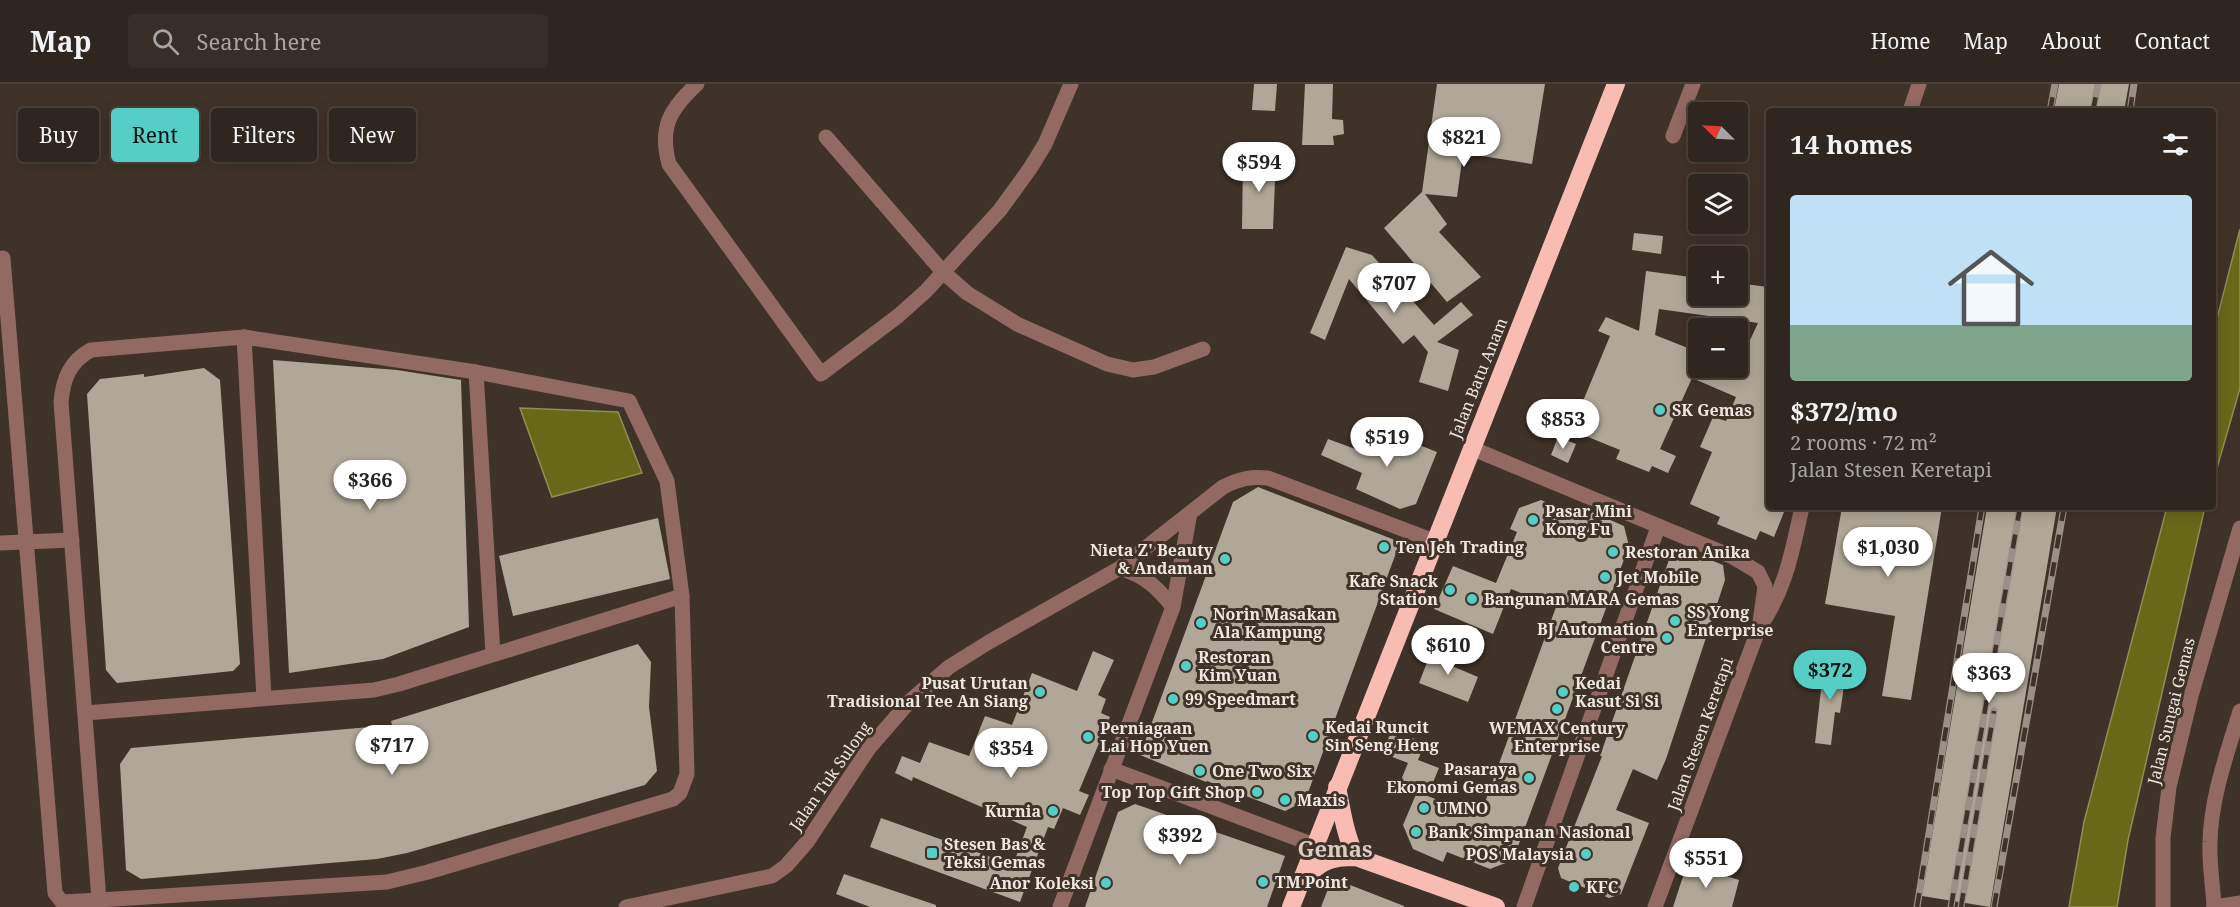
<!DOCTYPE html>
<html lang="en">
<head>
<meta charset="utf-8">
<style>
	body { margin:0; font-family:"Noto Serif",serif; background:#372e28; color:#f1f3f6; height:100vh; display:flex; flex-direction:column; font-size:22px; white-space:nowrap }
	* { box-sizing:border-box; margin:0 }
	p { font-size:20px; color:#a7a5a4 }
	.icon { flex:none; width:33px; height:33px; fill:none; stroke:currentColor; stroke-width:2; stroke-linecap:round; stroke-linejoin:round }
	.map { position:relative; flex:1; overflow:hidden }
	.details { position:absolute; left:1766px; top:24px; width:450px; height:402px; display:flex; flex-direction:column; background:#2f261f; border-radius:6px; box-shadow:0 3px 15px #0003,0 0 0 2px #4a433d }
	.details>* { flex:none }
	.banner { position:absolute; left:18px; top:24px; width:570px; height:54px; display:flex; gap:12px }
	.needle { width:39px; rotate:294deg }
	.buttons { position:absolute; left:1688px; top:18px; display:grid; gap:12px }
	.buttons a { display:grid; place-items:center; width:60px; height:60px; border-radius:6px; background:#2f261f; box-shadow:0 3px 15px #0003,0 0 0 2px #4a433d; font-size:30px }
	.price { position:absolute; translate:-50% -51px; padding:0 14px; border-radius:21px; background:#fff; color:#222; font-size:20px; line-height:39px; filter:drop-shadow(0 2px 3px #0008) }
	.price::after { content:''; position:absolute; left:50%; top:36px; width:18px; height:14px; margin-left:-9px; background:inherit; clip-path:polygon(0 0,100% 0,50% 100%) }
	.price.current { background:#55cec5; color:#111 }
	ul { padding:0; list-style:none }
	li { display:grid; align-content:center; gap:12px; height:318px; padding:0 24px }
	li span { display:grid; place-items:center; height:186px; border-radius:6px; color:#555 }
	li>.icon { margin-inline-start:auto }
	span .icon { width:108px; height:108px; fill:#fffc; stroke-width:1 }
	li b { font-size:26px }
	h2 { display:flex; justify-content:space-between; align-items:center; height:72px; padding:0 24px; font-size:26px }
	.pill { padding:0 21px; border-radius:6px; background:#2f261f; box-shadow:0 3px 15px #0003,0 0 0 2px #4a433d; font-size:21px; line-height:54px }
	.pill.current { background:#55cec5; color:#111 }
	header { display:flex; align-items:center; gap:36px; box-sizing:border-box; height:84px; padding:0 30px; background:#2f261f; border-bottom:2px solid #4a433d }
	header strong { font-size:28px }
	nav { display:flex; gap:33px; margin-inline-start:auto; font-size:21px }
	.search { width:420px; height:54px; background:#372e28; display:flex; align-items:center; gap:15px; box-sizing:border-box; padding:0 21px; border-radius:6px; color:#a7a5a4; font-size:22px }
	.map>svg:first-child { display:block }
	.water { fill:#686819; stroke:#908e55; stroke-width:1.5 }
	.building { fill:#b0a798; fill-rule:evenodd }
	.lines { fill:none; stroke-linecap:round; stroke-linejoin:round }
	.minor { stroke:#936963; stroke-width:15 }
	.highway { stroke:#f9bcb2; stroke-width:18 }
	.rail-casing { stroke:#9a9088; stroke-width:7 }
	.rail { stroke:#3f3229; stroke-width:4.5; stroke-dasharray:14; stroke-linecap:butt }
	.poi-dot { fill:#55cec5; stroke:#3f3229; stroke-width:2 }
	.labels { text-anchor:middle; stroke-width:6; stroke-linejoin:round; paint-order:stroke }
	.street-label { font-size:16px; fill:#efe7e1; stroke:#3f3229 }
	.poi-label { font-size:16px; font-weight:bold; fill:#efe7e1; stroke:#3f3229; text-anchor:start }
	.district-label { font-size:22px; font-weight:bold; fill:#ddccc1; stroke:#3f3229 }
</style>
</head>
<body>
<header>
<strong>Map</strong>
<div class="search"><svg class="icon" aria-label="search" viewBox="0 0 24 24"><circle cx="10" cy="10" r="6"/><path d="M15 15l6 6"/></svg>Search here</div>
<nav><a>Home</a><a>Map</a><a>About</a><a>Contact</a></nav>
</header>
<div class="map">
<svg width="2240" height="823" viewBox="0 0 2240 823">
	<rect width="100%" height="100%" fill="#3f3229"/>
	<!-- water -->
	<g class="water">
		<polygon points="2240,145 2240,304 2213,398 2213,250"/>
		<polygon points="520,324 618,328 642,389 552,413"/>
		<polygon points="2167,423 2205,423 2128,756 2117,823 2069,823 2084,738"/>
	</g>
	<!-- building -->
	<g class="building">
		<polygon points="1254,0 1277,0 1275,27 1252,26"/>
		<polygon points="1305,0 1333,0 1332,35 1343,36 1344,50 1333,52 1334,61 1302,61"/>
		<polygon points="1437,0 1545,0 1532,80 1463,69 1457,113 1425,110 1447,140 1439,148 1481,193 1447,218 1384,144 1422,108"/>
		<polygon points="2059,0 2129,0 2124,27 2054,27"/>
		<polygon points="1276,72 1273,145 1242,145 1243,74"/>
		<polygon points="1634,149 1663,152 1661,170 1632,166"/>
		<polygon points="1346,163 1372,171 1434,241 1461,218 1473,231 1437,258 1459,266 1448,307 1419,298 1428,268 1414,251 1403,260 1349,195 1325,256 1310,249"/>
		<path d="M1646 187 1698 194V212H1737V199L1768 203V423H1786L1774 453 1760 447 1756 456 1717 440 1720 433 1690 420 1712 368 1700 363 1713 333 1726 337 1736 313 1692 294 1660 365 1676 372 1668 389 1652 382 1649 388 1616 375 1620 366 1571 346 1610 252 1598 247 1606 233 1639 247ZM1659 225 1716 233 1758 239 1737 284H1698V268L1655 251Z"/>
		<polygon points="273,276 397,286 461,296 469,543 383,575 289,589"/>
		<polygon points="204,284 220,296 240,580 233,587 117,599 106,586 87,310 100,295 144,290 144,293"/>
		<polygon points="1379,345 1437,368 1416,420 1400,425 1356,405 1362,389 1321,371 1328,355 1369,370"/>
		<polygon points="1558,353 1576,360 1568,379 1551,371"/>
		<polygon points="1258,403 1400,458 1305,717 1285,727 1207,697 1206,698 1140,671 1233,418"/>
		<polygon points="1541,416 1588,437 1592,428 1624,442 1629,462 1513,776 1490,785 1447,768 1443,778 1413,765 1403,741 1417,708 1480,732 1556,523 1511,505 1493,550 1434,525 1453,482 1496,499 1517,448 1510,445 1519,424"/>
		<polygon points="1842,423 1942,423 1911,616 1882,612 1895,532 1825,520"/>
		<polygon points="1987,423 2057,423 1990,823 1922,812"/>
		<polygon points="658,434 670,495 513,532 499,472"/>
		<polygon points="1683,465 1723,481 1725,496 1666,675 1657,696 1633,685 1616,726 1649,739 1621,810 1609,814 1561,794 1558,784 1602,672 1600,672 1671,470"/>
		<polygon points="638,560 651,578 649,623 657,687 645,701 407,769 377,775 141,795 126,786 120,680 131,664 392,641 391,637"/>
		<polygon points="1433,563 1456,572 1452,582 1478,593 1468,618 1419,599"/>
		<polygon points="1093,567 1114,576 1098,611 1106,615 1101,629 1110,633 1079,707 1089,711 1080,731 1063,724 1054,745 1048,743 1020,818 870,763 881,734 1013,781 1027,743 913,693 912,697 895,689 902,672 920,679 929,658 969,672 985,632 1012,641 1032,589 1077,607"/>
		<polygon points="1824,579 1847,582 1840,629 1835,628 1831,661 1815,659"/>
		<polygon points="1392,646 1425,659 1418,676 1439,684 1429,708 1401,696 1408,679 1382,669"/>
		<polygon points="1135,720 1285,772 1267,823 1085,823 1118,728"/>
		<polygon points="1687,780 1739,796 1732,823 1673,823"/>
		<polygon points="844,790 936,821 936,823 870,823 836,810"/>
		<polygon points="1340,797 1404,822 1404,823 1321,823 1330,800"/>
	</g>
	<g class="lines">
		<!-- minor -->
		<g class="minor">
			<path d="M697 0C670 25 659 43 669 80L821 290 898 232 926 207 1000 126 1031 83 1045 60 1071 0"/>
			<polyline points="1910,27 1919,0"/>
			<polyline points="1673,52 1693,0"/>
			<polyline points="826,53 943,188 967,209 1017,240 1107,280 1133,286 1154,283 1203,265"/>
			<path d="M3 174 55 809 62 818 99 816 387 798 428 788 673 715 680 709 687 690 682 512 667 397 629 317 476 288 244 253 91 266C70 277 63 295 61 318 74 484 86 650 99 816V823"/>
			<polyline points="244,253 264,614"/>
			<polyline points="476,288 493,570"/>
			<polyline points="1471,364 1733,473 1758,488 1765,502 1760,538"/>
			<polyline points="0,459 72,456"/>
			<path d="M1120 484C1146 493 1156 502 1173 523"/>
			<polyline points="85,629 374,606 399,600 682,512"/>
			<polyline points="1111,685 1314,761"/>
			<path d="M626 823 772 792 786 782 807 758 869 664 909 618 949 583 989 558 1120 484 1223 403C1239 395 1251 392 1268 394L1434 457"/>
			<polyline points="1060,823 1173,523 1190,429"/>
			<polyline points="1524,823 1658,443"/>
			<path d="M1655 823 1759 544C1786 505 1792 468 1802 423"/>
			<polyline points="2163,823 2163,754 2169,703 2191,612 2240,444"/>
			<path d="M2214 823C2213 802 2209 779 2210 758 2211 713 2227 670 2240 627"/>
			<polyline points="2214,823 2240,819"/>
		</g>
		<!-- highway -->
		<g class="highway">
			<path d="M1337 703C1342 727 1345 751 1356 773"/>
			<path d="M1302 795C1323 777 1328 773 1356 773L1496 823"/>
			<polyline points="1291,823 1616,0"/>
		</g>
		<!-- rail casing -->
		<g class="rail-casing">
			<g id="rail">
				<polyline points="2050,27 2055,0"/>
				<polyline points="2093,27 2098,0"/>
				<polyline points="2130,27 2134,0"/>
				<polyline points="1917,823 1982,423"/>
				<polyline points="1951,823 2020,423"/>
				<polyline points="1961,823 1994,627"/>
				<polyline points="1994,823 2064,423"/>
			</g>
		</g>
		<!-- rail -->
		<use href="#rail" class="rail"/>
	</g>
	<!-- markers -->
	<g class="poi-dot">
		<circle cx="1660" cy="326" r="6"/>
		<circle cx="1533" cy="436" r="6"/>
		<circle cx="1384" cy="463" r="6"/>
		<circle cx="1613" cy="468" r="6"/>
		<circle cx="1225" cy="475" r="6"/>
		<circle cx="1605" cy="493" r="6"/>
		<circle cx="1450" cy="506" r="6"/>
		<circle cx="1472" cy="515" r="6"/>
		<circle cx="1675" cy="537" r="6"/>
		<circle cx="1201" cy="539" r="6"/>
		<circle cx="1667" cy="554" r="6"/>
		<circle cx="1186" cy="582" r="6"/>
		<circle cx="1040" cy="608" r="6"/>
		<circle cx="1563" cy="608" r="6"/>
		<circle cx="1173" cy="615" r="6"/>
		<circle cx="1557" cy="625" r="6"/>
		<circle cx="1313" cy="652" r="6"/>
		<circle cx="1088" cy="653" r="6"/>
		<circle cx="1200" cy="687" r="6"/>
		<circle cx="1529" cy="694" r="6"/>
		<circle cx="1257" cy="708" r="6"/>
		<circle cx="1285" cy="716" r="6"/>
		<circle cx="1424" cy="724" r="6"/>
		<circle cx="1053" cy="727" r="6"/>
		<circle cx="1416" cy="748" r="6"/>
		<rect x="926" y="763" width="12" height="12" rx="3"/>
		<circle cx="1586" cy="770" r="6"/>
		<circle cx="1263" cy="798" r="6"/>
		<circle cx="1106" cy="799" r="6"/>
		<circle cx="1574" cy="803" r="6"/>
	</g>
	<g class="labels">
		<!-- street labels -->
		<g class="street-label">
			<text transform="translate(1478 294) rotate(-68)" y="6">Jalan Batu Anam</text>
			<text transform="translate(2171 627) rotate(-76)" y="6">Jalan Sungai Gemas</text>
			<text transform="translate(1700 650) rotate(-70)" y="6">Jalan Stesen Keretapi</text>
			<text transform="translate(830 692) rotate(-55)" y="6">Jalan Tuk Sulong</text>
		</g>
		<!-- poi labels -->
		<g class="poi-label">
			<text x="1672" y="332">SK Gemas</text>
			<text x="1545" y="433">Pasar Mini<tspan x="1545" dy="18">Kong Fu</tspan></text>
			<text x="1396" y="469">Ten Jeh Trading</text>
			<text x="1213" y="472" text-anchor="end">Nieta Z' Beauty<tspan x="1213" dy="18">&amp; Andaman</tspan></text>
			<text x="1625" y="474">Restoran Anika</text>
			<text x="1617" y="499">Jet Mobile</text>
			<text x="1438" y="503" text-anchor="end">Kafe Snack<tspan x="1438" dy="18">Station</tspan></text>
			<text x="1484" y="521">Bangunan MARA Gemas</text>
			<text x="1687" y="534">SS Yong<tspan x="1687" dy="18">Enterprise</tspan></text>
			<text x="1213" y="536">Norin Masakan<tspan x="1213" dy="18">Ala Kampung</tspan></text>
			<text x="1655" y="551" text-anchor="end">BJ Automation<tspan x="1655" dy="18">Centre</tspan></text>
			<text x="1198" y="579">Restoran<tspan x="1198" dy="18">Kim Yuan</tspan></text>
			<text x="1028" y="605" text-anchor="end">Pusat Urutan<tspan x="1028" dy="18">Tradisional Tee An Siang</tspan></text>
			<text x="1575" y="605">Kedai<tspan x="1575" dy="18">Kasut Si Si</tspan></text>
			<text x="1185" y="621">99 Speedmart</text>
			<text x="1325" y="649">Kedai Runcit<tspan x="1325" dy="18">Sin Seng Heng</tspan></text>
			<text x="1100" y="650">Perniagaan<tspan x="1100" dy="18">Lai Hop Yuen</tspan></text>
			<text x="1557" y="650" text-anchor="middle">WEMAX Century<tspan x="1557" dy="18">Enterprise</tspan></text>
			<text x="1517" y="691" text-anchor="end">Pasaraya<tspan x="1517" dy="18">Ekonomi Gemas</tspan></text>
			<text x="1212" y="693">One Two Six</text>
			<text x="1245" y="714" text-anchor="end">Top Top Gift Shop</text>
			<text x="1297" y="722">Maxis</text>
			<text x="1436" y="730">UMNO</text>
			<text x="1041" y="733" text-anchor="end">Kurnia</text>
			<text x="1428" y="754">Bank Simpanan Nasional</text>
			<text x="944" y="766">Stesen Bas &amp;<tspan x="944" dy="18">Teksi Gemas</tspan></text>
			<text x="1574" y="776" text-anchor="end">POS Malaysia</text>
			<text x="1275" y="804">TM Point</text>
			<text x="1094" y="805" text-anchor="end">Anor Koleksi</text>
			<text x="1586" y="809">KFC</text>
		</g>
		<!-- district labels -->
		<g class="district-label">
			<text x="1335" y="773">Gemas</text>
		</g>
	</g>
</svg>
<div class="buttons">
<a><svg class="needle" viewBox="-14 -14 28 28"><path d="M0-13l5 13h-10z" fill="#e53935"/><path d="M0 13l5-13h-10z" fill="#a7a5a4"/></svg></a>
<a><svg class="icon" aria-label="layers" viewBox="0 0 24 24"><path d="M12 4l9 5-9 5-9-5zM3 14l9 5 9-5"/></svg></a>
<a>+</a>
<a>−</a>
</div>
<b class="price" style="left:1464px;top:84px">$821</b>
<b class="price" style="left:1259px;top:109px">$594</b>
<b class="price" style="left:1394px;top:230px">$707</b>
<b class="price" style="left:1563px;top:366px">$853</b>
<b class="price" style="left:1387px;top:384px">$519</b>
<b class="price" style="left:370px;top:427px">$366</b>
<b class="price" style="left:1888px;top:494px">$1,030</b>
<b class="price" style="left:1448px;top:592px">$610</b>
<b class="price current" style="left:1830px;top:617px">$372</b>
<b class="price" style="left:1989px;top:620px">$363</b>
<b class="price" style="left:392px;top:692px">$717</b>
<b class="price" style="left:1011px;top:695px">$354</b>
<b class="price" style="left:1180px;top:782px">$392</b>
<b class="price" style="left:1706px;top:805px">$551</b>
<div class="banner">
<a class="pill">Buy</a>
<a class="pill current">Rent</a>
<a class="pill">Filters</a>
<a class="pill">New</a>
</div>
<section class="details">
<h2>14 homes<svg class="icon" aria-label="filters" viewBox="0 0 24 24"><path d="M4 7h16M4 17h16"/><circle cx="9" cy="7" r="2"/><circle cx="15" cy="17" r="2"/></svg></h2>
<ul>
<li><span style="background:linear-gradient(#bfe0f5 70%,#7fa58c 0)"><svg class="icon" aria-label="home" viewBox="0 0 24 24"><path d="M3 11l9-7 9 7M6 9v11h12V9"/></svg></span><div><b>$372/mo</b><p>2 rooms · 72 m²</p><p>Jalan Stesen Keretapi</p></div></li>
</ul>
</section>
</div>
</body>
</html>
